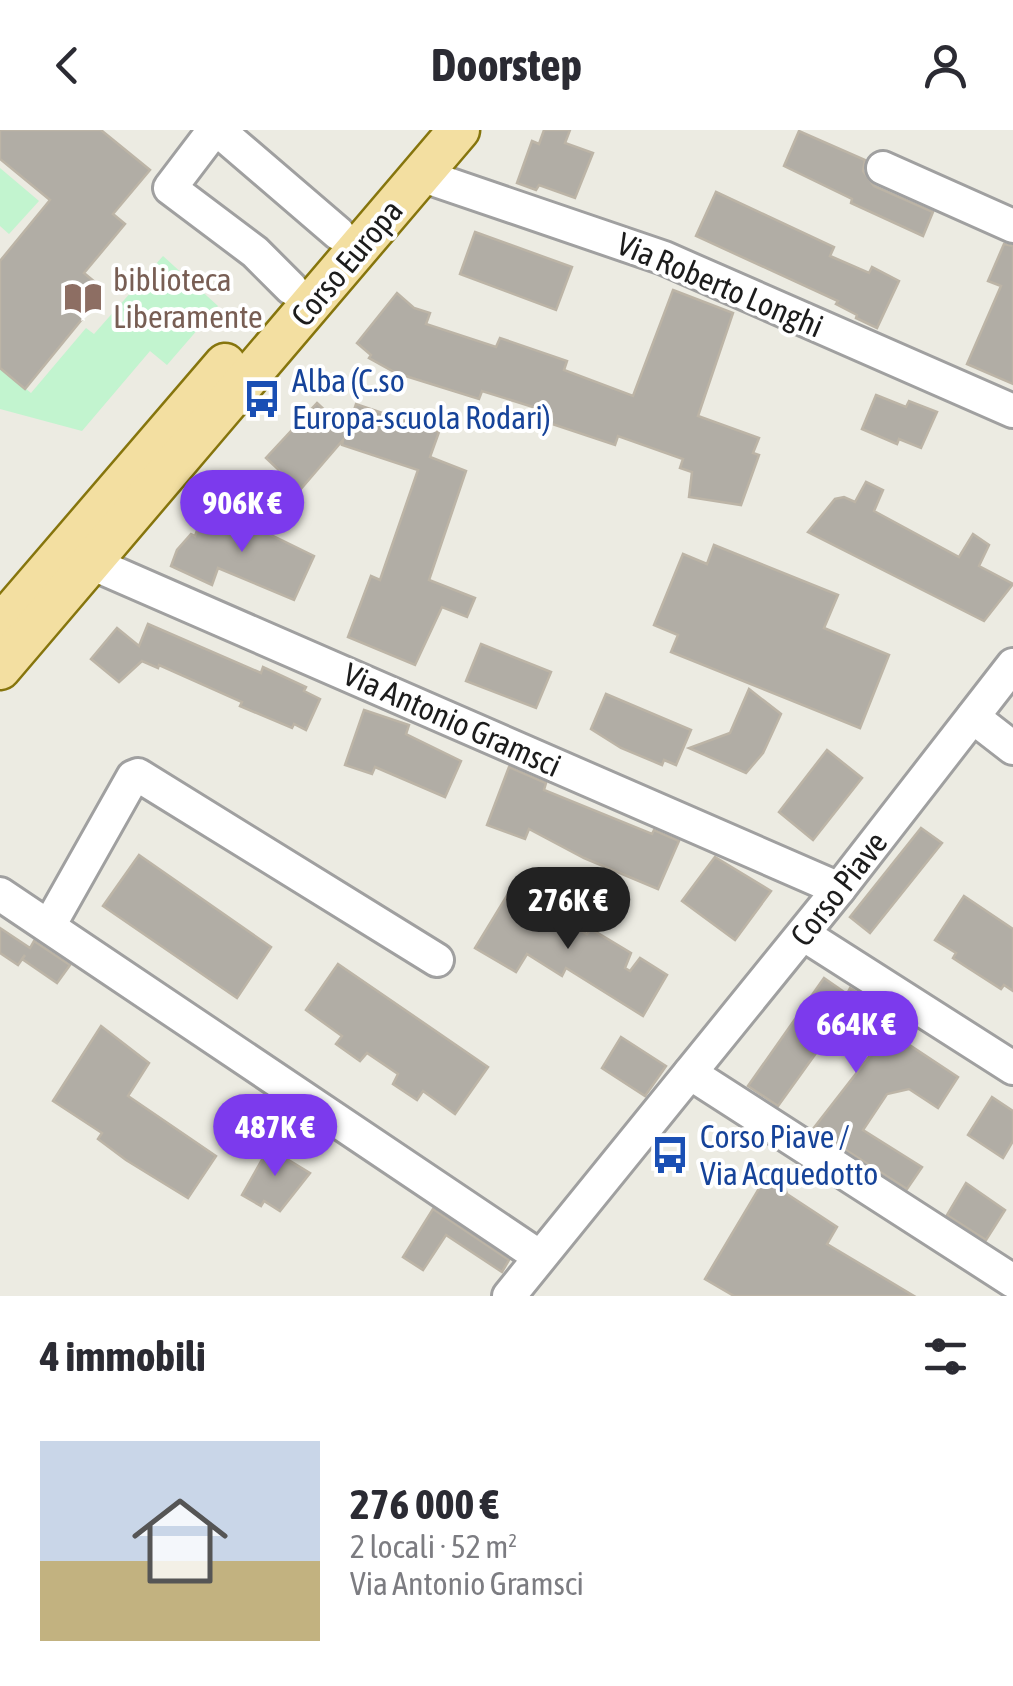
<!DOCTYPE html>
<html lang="it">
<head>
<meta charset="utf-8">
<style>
	body { margin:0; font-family:"Asap Condensed",sans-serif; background:#f7f7f7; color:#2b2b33; height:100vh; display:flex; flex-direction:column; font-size:38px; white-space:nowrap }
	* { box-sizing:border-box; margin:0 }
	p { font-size:32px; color:#7c7c81 }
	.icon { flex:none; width:55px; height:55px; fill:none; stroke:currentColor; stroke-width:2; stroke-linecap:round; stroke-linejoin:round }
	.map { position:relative; height:1166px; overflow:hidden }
	.drawer { display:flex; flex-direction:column; background:#fff; flex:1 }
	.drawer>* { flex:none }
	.price { position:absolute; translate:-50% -85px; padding:0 22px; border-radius:35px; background:#7c3aed; color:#fff; font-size:32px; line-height:65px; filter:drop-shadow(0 2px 5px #0008) }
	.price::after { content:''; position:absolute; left:50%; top:60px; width:30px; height:22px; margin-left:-15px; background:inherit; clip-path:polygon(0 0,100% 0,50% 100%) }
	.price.active { background:#222; color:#fff }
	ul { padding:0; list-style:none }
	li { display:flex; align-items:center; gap:30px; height:250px; padding:0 40px }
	li span { display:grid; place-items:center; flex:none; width:280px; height:200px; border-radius:0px; color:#555 }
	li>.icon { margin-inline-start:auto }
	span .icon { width:120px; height:120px; fill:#fffc; stroke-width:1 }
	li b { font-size:42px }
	h2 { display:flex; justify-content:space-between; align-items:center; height:120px; padding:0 40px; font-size:42px }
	header { display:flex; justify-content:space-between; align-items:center; height:130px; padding:0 40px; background:#fff; font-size:45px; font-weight:700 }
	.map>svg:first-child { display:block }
	.park { fill:#c2f4cf }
	.building { fill:#b1ada5; stroke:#bcb4a6; stroke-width:2.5 }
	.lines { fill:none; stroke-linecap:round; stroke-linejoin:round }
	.minor-casing { stroke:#a0a0a0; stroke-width:38 }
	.major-casing { stroke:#86750d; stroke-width:45 }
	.minor { stroke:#fff; stroke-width:32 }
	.major { stroke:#f3dfa1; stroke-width:40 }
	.labels { text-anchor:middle; stroke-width:8; stroke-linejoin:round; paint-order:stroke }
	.street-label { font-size:32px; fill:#1c1c1c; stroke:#fff }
	.education-label { font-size:32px; fill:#785e54; stroke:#fff; text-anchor:start }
	.transit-label { font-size:32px; fill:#164399; stroke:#fff; text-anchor:start }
</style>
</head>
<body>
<header><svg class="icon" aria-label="back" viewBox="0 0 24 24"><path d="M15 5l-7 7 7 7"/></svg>Doorstep<svg class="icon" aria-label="person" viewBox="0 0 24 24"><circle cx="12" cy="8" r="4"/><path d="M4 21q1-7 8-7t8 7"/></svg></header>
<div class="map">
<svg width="1013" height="1166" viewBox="0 0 1013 1166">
	<rect width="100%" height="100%" fill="#ecebe2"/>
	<!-- park -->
	<g class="park">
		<polygon points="0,38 39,71 9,104 0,96"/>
		<polygon points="163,126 218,176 167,235 150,221 82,301 0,279 0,238 31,263 86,198 94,204"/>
	</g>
	<!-- building -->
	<g class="building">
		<polygon points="0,0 101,0 150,40 113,84 125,94 84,143 102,158 79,185 83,188 25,259 0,238 0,131 50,70 0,29"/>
		<polygon points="544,0 570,0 565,13 593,23 575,68 539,55 536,60 517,53 532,11 539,14"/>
		<polygon points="799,1 865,30 863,41 874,56 933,82 923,106 851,73 852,69 784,36"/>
		<polygon points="716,62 834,117 830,126 869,143 872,137 899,151 877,198 856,188 857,185 836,174 838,171 696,106"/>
		<polygon points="475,102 572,137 556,180 460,144"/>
		<polygon points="1004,114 1013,116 1013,254 967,234 1001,156 988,151"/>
		<polygon points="673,160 733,183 698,286 759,308 753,323 759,325 741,375 689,367 692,342 680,338 683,329 618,306 615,315 549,293 552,283 482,261 479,269 396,243 369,228 371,225 357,213 397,163 414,178 430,183 426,194 496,217 500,208 567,231 564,240 633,266"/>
		<polygon points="876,265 906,277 909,271 937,282 921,318 899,309 897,314 862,299"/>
		<polygon points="317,273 347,301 356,274 439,302 430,327 466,341 429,450 475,468 467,487 442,477 415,535 348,507 371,446 380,450 418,340 342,315 343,310 300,360 266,328"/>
		<polygon points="866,352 883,360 874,381 959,427 973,404 989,415 979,436 1013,454 984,491 808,402 835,369 844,367 855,372"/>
		<polygon points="214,377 314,426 294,470 218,438 212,455 171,436 177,420 191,404 195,406 202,387"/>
		<polygon points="714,415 838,465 824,498 889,525 860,598 671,522 678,505 654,495 683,424 707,434"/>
		<polygon points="148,494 261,543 263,537 306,557 304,561 320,569 306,600 294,594 292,598 240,576 242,572 159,535 158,538 142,531 119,552 91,529 117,498 139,516"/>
		<polygon points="481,514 551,542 536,578 466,551"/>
		<polygon points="749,559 781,584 763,623 746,643 689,618 730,603"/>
		<polygon points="606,564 691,600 676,635 664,630 662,635 621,618 591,599"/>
		<polygon points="364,580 409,595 406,604 461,631 445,667 375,637 372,644 345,635"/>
		<polygon points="827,620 862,648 813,710 779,682"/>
		<polygon points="509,637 546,653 544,660 652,704 654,700 679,711 658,759 584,728 529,699 525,709 487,695"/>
		<polygon points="921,698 942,713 870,803 850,787"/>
		<polygon points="139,725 271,817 237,868 103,776"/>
		<polygon points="715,727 771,761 735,810 682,771"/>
		<polygon points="511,759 587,804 591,799 631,823 625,838 630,841 640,828 667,845 643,886 566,838 562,846 527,824 516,842 475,818"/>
		<polygon points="964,766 1013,799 1013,861 1004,855 1001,859 965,836 953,828 956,823 935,810"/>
		<polygon points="0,798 30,818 34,811 70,835 57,853 22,829 25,825 18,835 0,823"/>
		<polygon points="338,834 488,937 455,984 423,961 417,970 393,954 398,944 367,923 360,931 336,914 342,906 306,880"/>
		<polygon points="824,848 847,864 850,858 910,896 902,910 958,947 938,978 909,959 887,964 863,1000 922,1037 907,1059 813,999 886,905 847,880 778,976 748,956"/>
		<polygon points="101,896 149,933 128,966 216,1026 188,1068 126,1030 98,1009 102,1003 53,971"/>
		<polygon points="621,907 666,936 645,966 602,938"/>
		<polygon points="992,967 1013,981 1013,1011 1003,1028 968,1005"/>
		<polygon points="272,1012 290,1024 287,1029 310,1043 280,1081 264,1071 261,1076 242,1065"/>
		<polygon points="776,1051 784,1054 787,1064 837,1097 827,1114 914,1166 734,1166 705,1149 761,1055"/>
		<polygon points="966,1053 1005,1080 986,1110 947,1085"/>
		<polygon points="433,1079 509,1130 502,1142 446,1105 423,1140 403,1127"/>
	</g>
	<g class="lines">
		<!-- minor casing -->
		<g class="minor-casing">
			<g id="minor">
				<polyline points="214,0 170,58 255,122 291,158"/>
				<polyline points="218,0 338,103"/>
				<polyline points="883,38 1013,96"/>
				<polyline points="421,45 664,128 1013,281"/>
				<polyline points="73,418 105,439 839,759"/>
				<polyline points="973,587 1013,618"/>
				<polyline points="0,764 540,1127"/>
				<polyline points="49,796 133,647 138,645 437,830"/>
				<polyline points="803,804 1013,938"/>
				<polyline points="690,943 1013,1151"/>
				<polyline points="509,1166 839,759 1013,535"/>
			</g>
		</g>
		<!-- major casing -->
		<g class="major-casing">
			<g id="major">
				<polyline points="0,496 225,234"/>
				<polyline points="0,539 459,0"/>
			</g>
		</g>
		<!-- minor -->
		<use href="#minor" class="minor"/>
		<!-- major -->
		<use href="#major" class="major"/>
	</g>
	<!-- icons -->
	<defs>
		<g id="library-bare" transform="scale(3)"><path d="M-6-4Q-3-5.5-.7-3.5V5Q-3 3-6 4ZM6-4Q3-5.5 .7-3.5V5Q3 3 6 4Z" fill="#8d6e63" stroke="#fff" stroke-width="2.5" paint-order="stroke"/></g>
		<g id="bus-bare" transform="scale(3)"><path d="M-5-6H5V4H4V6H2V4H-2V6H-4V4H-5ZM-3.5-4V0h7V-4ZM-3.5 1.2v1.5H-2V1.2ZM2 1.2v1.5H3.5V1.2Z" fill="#1a4fb4" stroke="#fff" stroke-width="2.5" paint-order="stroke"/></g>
	</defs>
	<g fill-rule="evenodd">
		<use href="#library-bare" x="83" y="168"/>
		<use href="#bus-bare" x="262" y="269"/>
		<use href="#bus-bare" x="670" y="1025"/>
	</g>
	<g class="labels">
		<!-- street labels -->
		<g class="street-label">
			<text transform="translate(347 133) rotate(-50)" y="11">Corso Europa</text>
			<text transform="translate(720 155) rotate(23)" y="11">Via Roberto Longhi</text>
			<text transform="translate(452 590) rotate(24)" y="11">Via Antonio Gramsci</text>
			<text transform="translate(839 759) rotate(-52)" y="11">Corso Piave</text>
		</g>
		<!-- education labels -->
		<g class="education-label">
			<text x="113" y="161">biblioteca<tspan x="113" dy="37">Liberamente</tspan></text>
		</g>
		<!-- transit labels -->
		<g class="transit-label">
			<text x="292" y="262">Alba (C.so<tspan x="292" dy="37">Europa-scuola Rodari)</tspan></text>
			<text x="700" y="1018">Corso Piave /<tspan x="700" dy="37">Via Acquedotto</tspan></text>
		</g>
	</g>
</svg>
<b class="price" style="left:242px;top:425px">906K €</b>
<b class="price active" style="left:568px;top:822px">276K €</b>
<b class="price" style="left:856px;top:946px">664K €</b>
<b class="price" style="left:275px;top:1049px">487K €</b>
</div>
<section class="drawer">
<h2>4 immobili<svg class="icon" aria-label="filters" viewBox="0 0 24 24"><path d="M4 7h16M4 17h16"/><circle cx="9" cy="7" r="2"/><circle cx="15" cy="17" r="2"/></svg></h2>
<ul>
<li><span style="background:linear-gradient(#c9d6e8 60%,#c2b280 0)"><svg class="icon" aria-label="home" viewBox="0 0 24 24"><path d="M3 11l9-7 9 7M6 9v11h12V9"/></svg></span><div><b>276 000 €</b><p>2 locali · 52 m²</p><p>Via Antonio Gramsci</p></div></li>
</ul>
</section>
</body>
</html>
